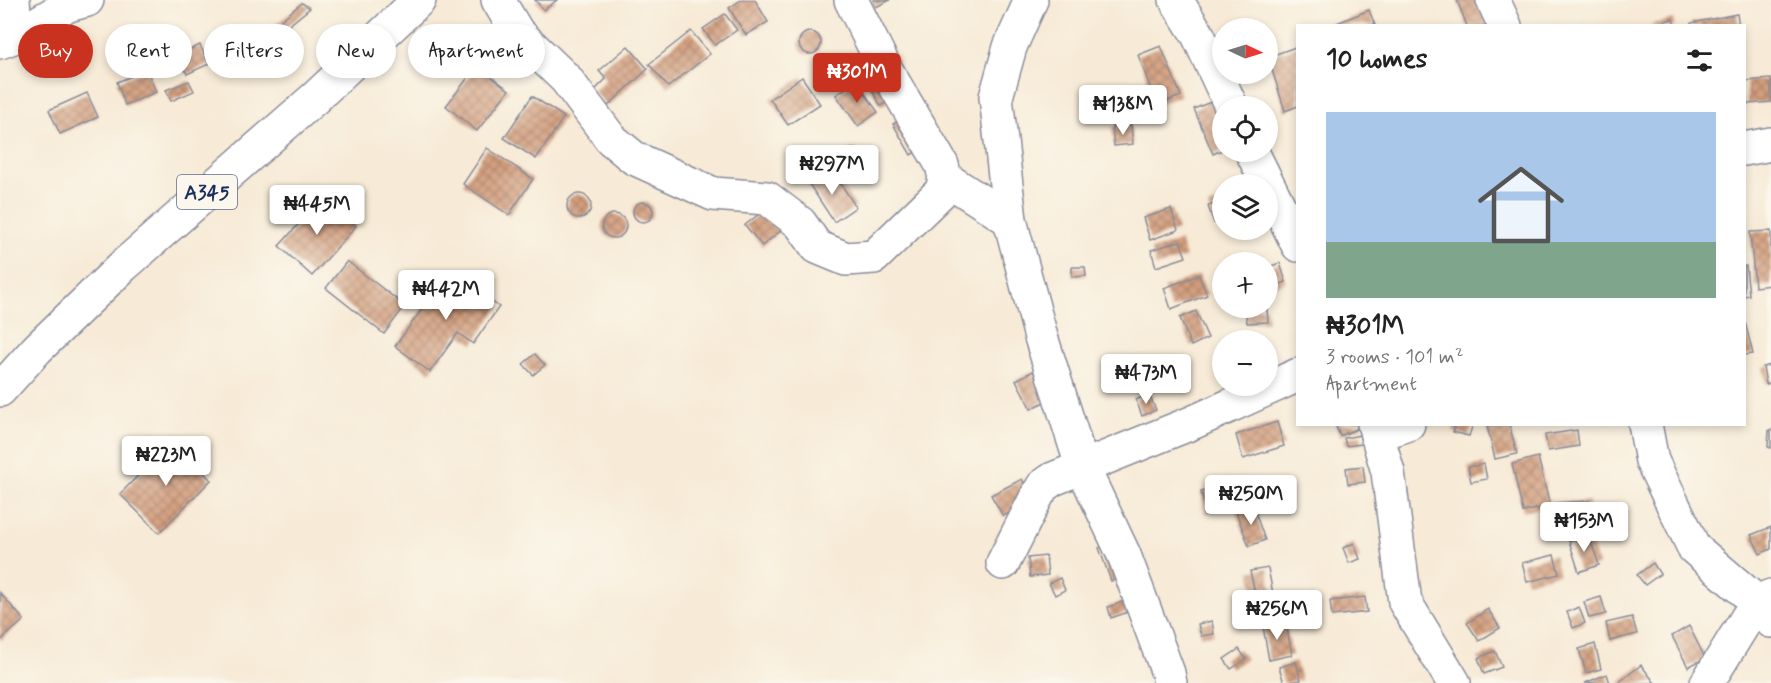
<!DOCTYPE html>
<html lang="en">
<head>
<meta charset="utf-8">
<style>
	body { margin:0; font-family:Mynerve,sans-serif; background:#f6f6f6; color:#222; height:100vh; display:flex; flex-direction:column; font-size:22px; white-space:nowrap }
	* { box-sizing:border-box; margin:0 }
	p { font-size:20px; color:#767676 }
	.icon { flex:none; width:33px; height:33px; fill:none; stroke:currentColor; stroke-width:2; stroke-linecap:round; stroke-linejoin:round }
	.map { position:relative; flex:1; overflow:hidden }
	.sheet { position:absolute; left:1296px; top:24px; width:450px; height:402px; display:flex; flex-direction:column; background:#fff; border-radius:0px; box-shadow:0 3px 9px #0003 }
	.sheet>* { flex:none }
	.banner { position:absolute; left:18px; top:24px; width:570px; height:54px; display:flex; gap:12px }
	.needle { width:39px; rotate:94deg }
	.buttons { position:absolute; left:1212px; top:18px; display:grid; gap:12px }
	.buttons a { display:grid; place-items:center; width:66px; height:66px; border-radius:50%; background:#fff; box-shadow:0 3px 9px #0003; font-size:30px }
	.price { position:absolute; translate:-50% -51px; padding:0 14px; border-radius:6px; background:#fff; color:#222; font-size:20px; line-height:39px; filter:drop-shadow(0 2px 3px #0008) }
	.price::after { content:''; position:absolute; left:50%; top:36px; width:18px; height:14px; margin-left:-9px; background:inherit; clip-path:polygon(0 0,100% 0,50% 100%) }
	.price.active { background:#c8321e; color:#fff }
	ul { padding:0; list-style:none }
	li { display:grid; align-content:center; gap:12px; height:318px; padding:0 30px }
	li+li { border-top:2px solid #e0e0e0 }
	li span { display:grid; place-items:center; height:186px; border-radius:0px; color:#555 }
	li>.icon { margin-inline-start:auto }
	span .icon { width:108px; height:108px; fill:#fffc; stroke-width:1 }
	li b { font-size:26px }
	h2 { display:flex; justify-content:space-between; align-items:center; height:72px; padding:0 30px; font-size:26px }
	.pill { padding:0 21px; border-radius:27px; background:#fff; box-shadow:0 3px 9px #0003; font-size:21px; line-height:54px }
	.pill.active { background:#c8321e; color:#fff }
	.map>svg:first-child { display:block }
	.building { fill:url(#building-cross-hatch) }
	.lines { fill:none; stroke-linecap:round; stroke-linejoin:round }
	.minor-casing { stroke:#898c9a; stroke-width:36 }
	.highway-casing { stroke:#898c9a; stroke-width:36 }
	.minor { stroke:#fff; stroke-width:33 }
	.highway { stroke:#fff; stroke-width:33 }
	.labels { text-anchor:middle; stroke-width:4.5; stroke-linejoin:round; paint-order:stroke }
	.shield { fill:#fbf7ec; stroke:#5e6b89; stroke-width:1.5 }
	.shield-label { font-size:20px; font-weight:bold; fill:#1b2f5e }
</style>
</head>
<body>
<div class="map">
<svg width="1771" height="683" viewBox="0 0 1771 683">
	<defs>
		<pattern id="building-cross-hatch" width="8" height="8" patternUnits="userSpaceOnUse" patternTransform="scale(1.5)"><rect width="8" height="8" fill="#d39e7d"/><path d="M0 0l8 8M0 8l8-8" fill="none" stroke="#aa816a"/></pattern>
	</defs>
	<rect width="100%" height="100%" fill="#fbf7ec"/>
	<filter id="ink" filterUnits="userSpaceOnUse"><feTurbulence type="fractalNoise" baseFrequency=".0167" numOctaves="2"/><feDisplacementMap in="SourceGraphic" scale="12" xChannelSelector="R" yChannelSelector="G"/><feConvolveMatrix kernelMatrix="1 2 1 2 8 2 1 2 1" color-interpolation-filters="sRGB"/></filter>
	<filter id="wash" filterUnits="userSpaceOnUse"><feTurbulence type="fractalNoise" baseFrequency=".008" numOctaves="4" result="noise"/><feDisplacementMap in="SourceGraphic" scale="24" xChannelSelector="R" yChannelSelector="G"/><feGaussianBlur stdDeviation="1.35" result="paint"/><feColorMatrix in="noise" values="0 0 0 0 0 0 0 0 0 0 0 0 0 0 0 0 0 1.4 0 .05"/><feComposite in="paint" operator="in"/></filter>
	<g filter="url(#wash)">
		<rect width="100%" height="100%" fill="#f7ead6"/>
		<g id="blocks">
			<!-- building -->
			<g class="building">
				<polygon points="535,0 557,0 544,10"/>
				<polygon points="741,0 755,0 768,22 746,35 729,8"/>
				<polygon points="873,0 890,0 876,7"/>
				<polygon points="1457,0 1479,0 1488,26 1467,26"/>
				<polygon points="302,3 310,8 282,31 276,24"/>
				<polygon points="1369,10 1375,25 1332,25"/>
				<polygon points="725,14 737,30 715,45 703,29"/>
				<polygon points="1737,14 1739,26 1691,26 1691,23"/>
				<polygon points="1673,19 1675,26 1650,26 1650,25"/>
				<polygon points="691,31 710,54 668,87 649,64"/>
				<circle cx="810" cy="43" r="11"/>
				<polygon points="200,45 209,64 187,74 178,55"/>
				<polygon points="628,46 648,69 608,106 594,91 606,79 599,71"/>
				<polygon points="1161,46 1181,96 1157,105 1138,55"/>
				<polygon points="1298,46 1298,106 1285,111 1268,57"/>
				<polygon points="477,66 509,90 477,131 446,106"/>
				<polygon points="879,68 896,96 881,106 864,77"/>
				<polygon points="147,70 156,92 125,105 117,82"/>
				<polygon points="802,77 820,104 788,125 770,99"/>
				<polygon points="1771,79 1771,102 1747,104 1746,81"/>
				<polygon points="189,81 194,91 171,101 166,90"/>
				<polygon points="856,81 878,112 858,126 836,95"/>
				<polygon points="87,93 98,117 60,134 49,110"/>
				<polygon points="532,96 564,117 536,159 504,138"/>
				<polygon points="1215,100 1222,118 1222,150 1213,154 1194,109"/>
				<polygon points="906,116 924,147 911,155 893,124"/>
				<polygon points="1131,125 1133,144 1114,146 1112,127"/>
				<polygon points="487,148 533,179 509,215 463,184"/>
				<circle cx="853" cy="161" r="12"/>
				<polygon points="831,169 856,207 834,222 809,184"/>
				<circle cx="579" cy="206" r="12"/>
				<polygon points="323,197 356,226 312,276 279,246"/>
				<polygon points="1222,201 1222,220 1214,223 1208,206"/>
				<circle cx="643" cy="212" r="10"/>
				<polygon points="768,207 784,228 762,246 745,225"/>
				<polygon points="1171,209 1178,230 1150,240 1143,218"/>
				<circle cx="614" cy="226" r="12"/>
				<polygon points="1771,231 1771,285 1755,287 1750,232"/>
				<polygon points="1180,241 1186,257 1156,267 1151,250"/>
				<polygon points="347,261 405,306 384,334 326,288"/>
				<polygon points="1280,263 1286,282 1268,289 1268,267"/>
				<polygon points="1744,266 1746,266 1749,295 1744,296"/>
				<polygon points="1072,267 1085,267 1086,276 1072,277"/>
				<polygon points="450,271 499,307 473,344 458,333 430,372 395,346"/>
				<polygon points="1199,275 1207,295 1171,309 1164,288"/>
				<polygon points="1245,308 1267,308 1268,322 1247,323"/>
				<polygon points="1196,311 1208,338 1191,346 1180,318"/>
				<polygon points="1744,318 1753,354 1744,355"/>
				<polygon points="535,354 545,365 533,375 523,364"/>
				<polygon points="1771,365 1771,383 1766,384 1763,367"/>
				<polygon points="1033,371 1048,400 1031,409 1016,380"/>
				<polygon points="1149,394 1156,410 1142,416 1136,400"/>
				<polygon points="1277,422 1284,446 1243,459 1236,435"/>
				<polygon points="1335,424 1360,424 1361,427 1340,436"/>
				<polygon points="1455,424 1473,424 1469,436 1453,432"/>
				<polygon points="1491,424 1509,424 1517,454 1495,459 1487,426"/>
				<polygon points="1577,430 1579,446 1548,451 1545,435"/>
				<polygon points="1769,430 1771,430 1771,448 1768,447"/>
				<polygon points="1361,435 1362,444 1346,446 1344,438"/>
				<polygon points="172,441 211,480 159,533 120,494"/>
				<polygon points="1538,457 1550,506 1523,512 1512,464"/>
				<polygon points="1484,464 1487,479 1471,482 1468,467"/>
				<polygon points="1363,466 1365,482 1348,484 1346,468"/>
				<polygon points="1022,479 1034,502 1003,516 991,495"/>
				<polygon points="1246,479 1252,499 1207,513 1201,492"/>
				<polygon points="1589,501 1590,518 1555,520 1554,503"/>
				<polygon points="1253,506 1265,540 1249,546 1236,512"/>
				<polygon points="1771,527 1771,549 1760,554 1751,535"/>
				<polygon points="1589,535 1599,565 1579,572 1569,541"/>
				<polygon points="1354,543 1360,559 1349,563 1343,548"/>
				<polygon points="1111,544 1123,577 1111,581 1099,548"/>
				<polygon points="1554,555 1559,574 1527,582 1522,563"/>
				<polygon points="1046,556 1048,575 1030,577 1028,558"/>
				<polygon points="1653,563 1660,574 1645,585 1637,575"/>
				<polygon points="1268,568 1274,599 1257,602 1250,571"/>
				<polygon points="1060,578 1065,590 1055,595 1049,583"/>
				<polygon points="0,593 24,620 0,641"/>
				<polygon points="1365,597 1367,612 1332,616 1330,601"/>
				<polygon points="1601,597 1606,614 1589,618 1584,602"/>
				<polygon points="1125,601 1128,612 1111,618 1108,607"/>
				<polygon points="1579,607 1585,623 1573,628 1567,612"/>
				<polygon points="1488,609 1500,628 1479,641 1467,623"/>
				<polygon points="1632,617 1637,634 1610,641 1606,623"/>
				<polygon points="1212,621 1214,634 1201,636 1198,624"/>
				<polygon points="1286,623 1292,655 1269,660 1263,627"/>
				<polygon points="1689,626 1705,658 1688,667 1672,636"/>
				<polygon points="1595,644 1601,669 1586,673 1579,649"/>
				<polygon points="1239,649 1246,659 1231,669 1224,659"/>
				<polygon points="1495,651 1502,667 1484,674 1478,658"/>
				<polygon points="1296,662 1301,680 1284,683 1279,667"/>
				<polygon points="1641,665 1655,683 1618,683"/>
				<polygon points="1607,674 1610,683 1585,683"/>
			</g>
		</g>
	</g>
	<g filter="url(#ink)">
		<use href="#blocks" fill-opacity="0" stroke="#898c9a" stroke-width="1.5"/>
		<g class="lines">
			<!-- minor casing -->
			<g class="minor-casing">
				<g id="minor">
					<polyline points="13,0 16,36"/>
					<polyline points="498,0 517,32 566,79 611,139 634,158 713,194 767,198 800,223 817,247 846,259 874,257 942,191 945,178 942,165 885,68 851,0"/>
					<polyline points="1031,0 1010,47 996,97 1010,220 1041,337 1082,466 1124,555 1168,673 1170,683"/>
					<polyline points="1176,0 1198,35 1231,106"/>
					<polyline points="1493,0 1505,26"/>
					<polyline points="0,42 16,36 68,5 87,0"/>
					<polyline points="1744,149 1771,144"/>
					<polyline points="1252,152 1298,245"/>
					<polyline points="945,178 1010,220"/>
					<polyline points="1374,424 1388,472 1405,602 1454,683"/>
					<polyline points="1645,424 1652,461 1694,548 1757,602 1771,621"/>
					<polyline points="1377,435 1408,424"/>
					<polyline points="1003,563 1037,496 1043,486 1053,479 1194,422 1298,375"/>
					<polyline points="1707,683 1757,602 1771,596"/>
				</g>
			</g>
			<!-- highway casing -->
			<g class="highway-casing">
				<polyline id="highway" points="0,390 37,349 123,266 315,98 419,0"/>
			</g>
			<!-- minor -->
			<use href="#minor" class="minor"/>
			<!-- highway -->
			<use href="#highway" class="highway"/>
		</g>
	</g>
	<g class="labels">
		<!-- shield labels -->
		<rect class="shield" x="177" y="175" width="60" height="34" rx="4.5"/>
		<g class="shield-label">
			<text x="207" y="199">A345</text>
		</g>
	</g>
</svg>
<div class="buttons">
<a><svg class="needle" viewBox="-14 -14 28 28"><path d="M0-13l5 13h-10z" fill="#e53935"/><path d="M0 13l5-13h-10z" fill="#767676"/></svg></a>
<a><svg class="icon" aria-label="locate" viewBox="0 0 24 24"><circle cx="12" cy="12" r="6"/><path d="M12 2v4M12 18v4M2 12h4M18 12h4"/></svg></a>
<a><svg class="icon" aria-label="layers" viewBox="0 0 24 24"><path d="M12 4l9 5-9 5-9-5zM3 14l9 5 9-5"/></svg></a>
<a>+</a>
<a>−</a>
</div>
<b class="price active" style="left:857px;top:104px">₦301M</b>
<b class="price" style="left:1123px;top:136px">₦138M</b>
<b class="price" style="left:832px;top:196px">₦297M</b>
<b class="price" style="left:317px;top:236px">₦445M</b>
<b class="price" style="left:446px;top:321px">₦442M</b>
<b class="price" style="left:1146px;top:405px">₦473M</b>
<b class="price" style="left:166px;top:487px">₦223M</b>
<b class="price" style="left:1251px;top:526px">₦250M</b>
<b class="price" style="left:1584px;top:553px">₦153M</b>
<b class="price" style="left:1277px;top:641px">₦256M</b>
<div class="banner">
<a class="pill active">Buy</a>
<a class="pill">Rent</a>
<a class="pill">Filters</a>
<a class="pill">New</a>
<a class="pill">Apartment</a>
</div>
<section class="sheet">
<h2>10 homes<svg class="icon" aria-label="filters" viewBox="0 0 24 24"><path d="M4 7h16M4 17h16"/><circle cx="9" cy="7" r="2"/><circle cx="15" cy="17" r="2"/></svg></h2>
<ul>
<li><span style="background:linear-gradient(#a9c7e8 70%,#7fa58c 0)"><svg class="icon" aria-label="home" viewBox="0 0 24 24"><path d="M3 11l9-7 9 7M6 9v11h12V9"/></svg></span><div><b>₦301M</b><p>3 rooms · 101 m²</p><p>Apartment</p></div></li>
</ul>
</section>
</div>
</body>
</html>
